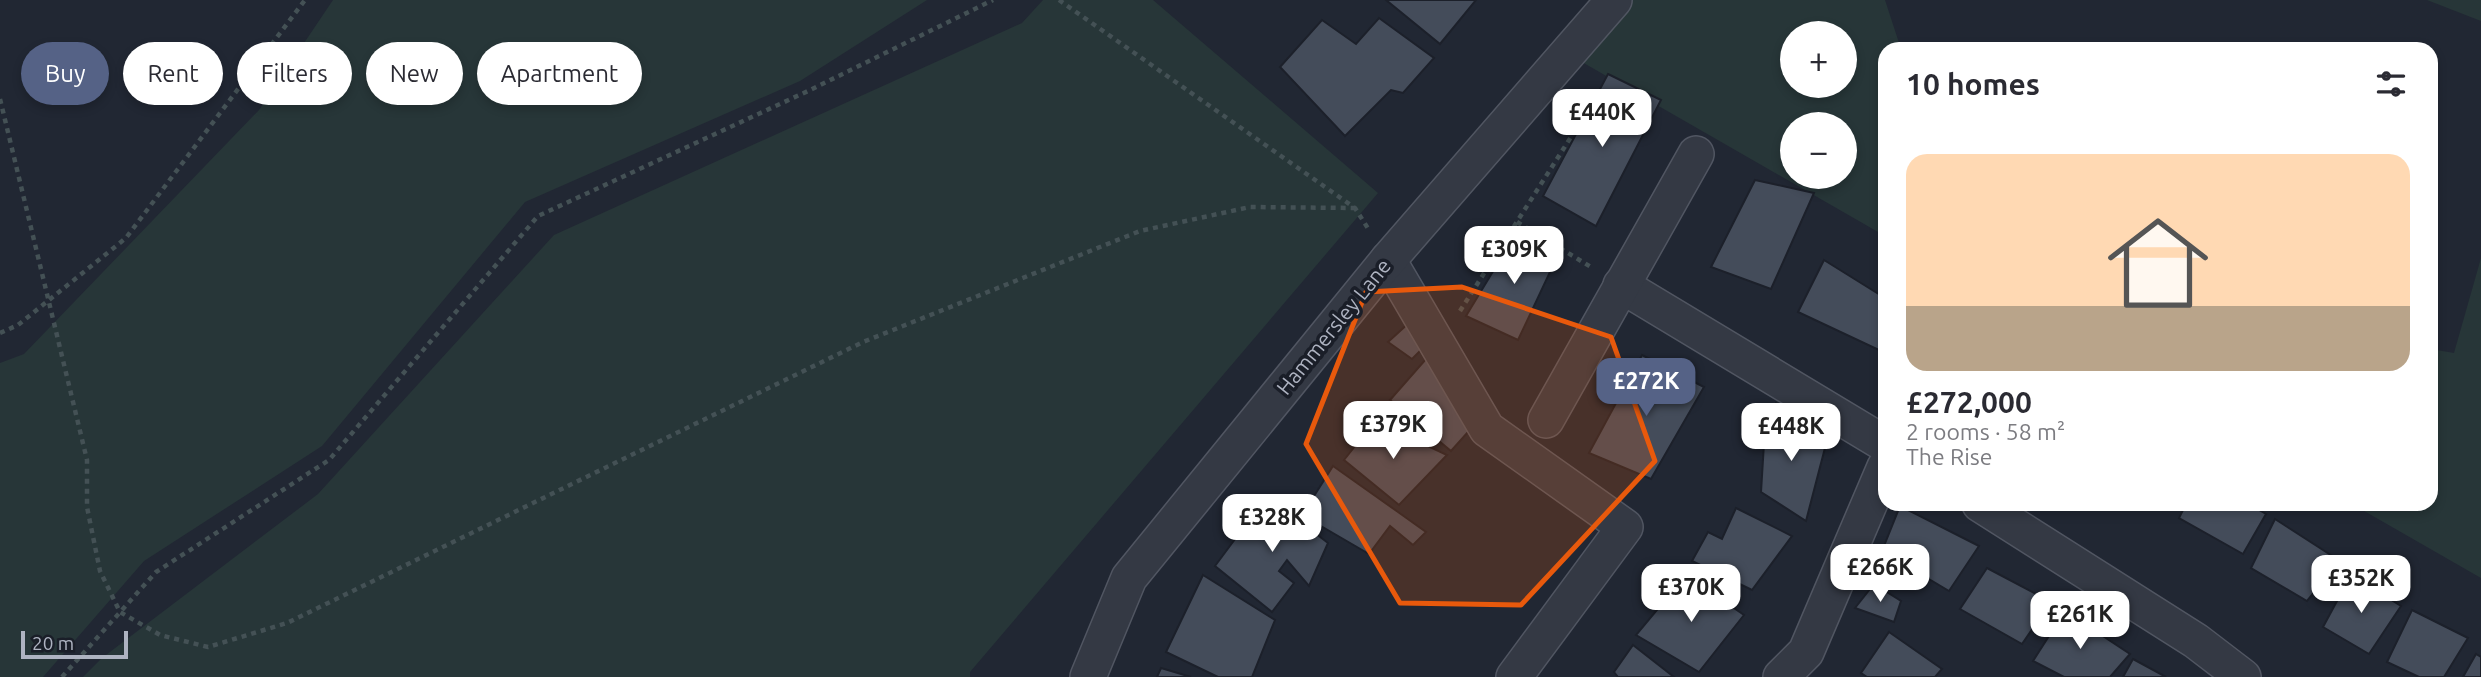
<!DOCTYPE html>
<html lang="en">
<head>
<meta charset="utf-8">
<style>
	body { margin:0; font-family:Ubuntu,sans-serif; background:#f2f2f3; color:#2b2b33; height:100vh; display:flex; flex-direction:column; font-size:26px; white-space:nowrap }
	* { box-sizing:border-box; margin:0 }
	p { font-size:23px; color:#7c7c81 }
	.icon { flex:none; width:38px; height:38px; fill:none; stroke:currentColor; stroke-width:2; stroke-linecap:round; stroke-linejoin:round }
	.map { position:relative; flex:1; overflow:hidden }
	.sheet { position:absolute; left:1878px; top:42px; width:560px; height:469px; display:flex; flex-direction:column; background:#fff; border-radius:21px; box-shadow:0 4px 10px #0003 }
	.sheet>* { flex:none }
	.guide { position:absolute; left:21px; top:42px; width:665px; height:63px; display:flex; gap:14px }
	.buttons { position:absolute; left:1780px; top:21px; display:grid; gap:14px }
	.buttons a { display:grid; place-items:center; width:77px; height:77px; border-radius:50%; background:#fff; box-shadow:0 4px 10px #0003; font-size:35px }
	.scale { position:absolute; left:21px; bottom:18px; width:107px; box-sizing:border-box; padding-left:7px; border:4px solid #aeb3c1; border-top:0; font-size:19px; line-height:24px; white-space:nowrap; color:#aeb3c1; -webkit-text-stroke:5px #1a1e28; paint-order:stroke }
	.price { position:absolute; translate:-50% -60px; padding:0 16px; border-radius:14px; background:#fff; color:#222; font-size:23px; line-height:46px; filter:drop-shadow(0 2px 4px #0008) }
	.price::after { content:''; position:absolute; left:50%; top:42px; width:21px; height:16px; margin-left:-10px; background:inherit; clip-path:polygon(0 0,100% 0,50% 100%) }
	.price.on { background:#556286; color:#fff }
	ul { padding:0; list-style:none }
	li { display:grid; align-content:center; gap:14px; height:371px; padding:0 28px }
	li span { display:grid; place-items:center; height:217px; border-radius:21px; color:#555 }
	li>.icon { margin-inline-start:auto }
	span .icon { width:126px; height:126px; fill:#fffc; stroke-width:1 }
	li b { font-size:30px }
	h2 { display:flex; justify-content:space-between; align-items:center; height:84px; padding:0 28px; font-size:30px }
	.tag { padding:0 24px; border-radius:32px; background:#fff; box-shadow:0 4px 10px #0003; font-size:24px; line-height:63px }
	.tag.on { background:#556286; color:#fff }
	.map>svg:first-child { display:block }
	.green { fill:#273638; fill-rule:evenodd }
	.building { fill:#444c5a; stroke:#1c202a; stroke-width:2 }
	.lines { fill:none; stroke-linecap:round; stroke-linejoin:round }
	.minor-casing { stroke:#515662; stroke-width:38 }
	.path { stroke:#445155; stroke-width:4.5; stroke-dasharray:5 5; stroke-linecap:butt }
	.minor { stroke:#343944; stroke-width:35 }
	.marked { fill:#e8590c; fill-opacity:0.2; stroke:#e8590c; stroke-width:5; stroke-linejoin:round }
	.labels { text-anchor:middle; stroke-width:7; stroke-linejoin:round; paint-order:stroke }
	.street-label { font-size:21px; fill:#aeb3c1; stroke:#1a1e28 }
</style>
</head>
<body>
<div class="map">
<svg width="2481" height="677" viewBox="0 0 2481 677">
	<rect width="100%" height="100%" fill="#212733"/>
	<!-- green -->
	<g class="green">
		<polygon points="333,0 927,0 800,81 525,202 322,446 144,561 43,677 0,677 0,363 24,354 259,110"/>
		<polygon points="1043,0 1153,0 1378,193 970,672 970,677 83,677 102,658 318,494 554,235 1022,23"/>
		<path d="M1627 0H1885L1901 49H1885V236L1575 58ZM1792 33H1844V86H1792ZM1792 124H1844V177H1792Z"/>
		<polygon points="2427,0 2481,0 2481,21"/>
		<polygon points="2481,258 2481,578 2352,504 2431,504 2431,349 2454,353"/>
	</g>
	<!-- building -->
	<g class="building">
		<polygon points="1386,0 1476,0 1440,44"/>
		<polygon points="1379,18 1434,58 1403,93 1391,90 1345,136 1280,67 1322,20 1356,44"/>
		<polygon points="1608,74 1661,100 1596,226 1543,196"/>
		<polygon points="1755,180 1814,193 1771,289 1711,267"/>
		<polygon points="1518,230 1558,255 1518,340 1466,316"/>
		<polygon points="1824,260 1885,298 1885,343 1881,351 1798,312"/>
		<polygon points="1411,321 1428,343 1412,359 1388,342"/>
		<polygon points="1433,351 1477,422 1451,451 1390,400"/>
		<polygon points="1642,355 1704,387 1651,479 1589,453"/>
		<polygon points="1776,403 1826,444 1806,521 1761,492 1764,443"/>
		<polygon points="1375,421 1447,455 1399,505 1344,460"/>
		<polygon points="1333,466 1398,512 1426,532 1413,545 1390,526 1369,554 1302,515"/>
		<polygon points="1267,496 1328,543 1309,586 1287,560 1279,571 1294,583 1272,612 1215,566"/>
		<polygon points="2186,504 2249,504 2266,514 2243,554 2179,518"/>
		<polygon points="1900,506 1979,546 1949,591 1882,551"/>
		<polygon points="1736,508 1792,536 1752,590 1692,561 1708,532 1722,539"/>
		<polygon points="2275,519 2340,561 2307,601 2251,568"/>
		<polygon points="1987,568 2051,602 2022,644 1960,609"/>
		<polygon points="1203,575 1275,620 1252,677 1218,677 1166,652"/>
		<polygon points="1686,575 1744,615 1699,672 1636,635"/>
		<polygon points="2351,575 2401,606 2369,654 2323,627"/>
		<polygon points="1874,584 1901,601 1894,622 1855,608"/>
		<polygon points="2412,610 2468,638 2444,677 2419,677 2387,662"/>
		<polygon points="2065,611 2130,654 2110,677 2064,677 2033,661"/>
		<polygon points="1889,632 1942,669 1935,677 1867,677 1861,673"/>
		<polygon points="1633,645 1674,677 1618,677 1614,672"/>
		<polygon points="2476,654 2481,657 2481,677 2463,677"/>
		<polygon points="2133,659 2166,677 2123,677"/>
		<polygon points="1161,668 1191,677 1157,677"/>
	</g>
	<g class="lines">
		<!-- minor casing -->
		<g class="minor-casing">
			<g id="minor">
				<polyline points="1388,260 1487,429 1625,527 1514,677"/>
				<polyline points="1621,285 1885,444"/>
				<polyline points="1546,420 1696,154"/>
				<polyline points="1980,504 2196,641 2243,677"/>
				<polyline points="1088,677 1129,578 1388,260 1614,0"/>
				<polyline points="1781,677 1806,652 1885,467"/>
			</g>
		</g>
		<!-- path -->
		<g class="path">
			<polyline points="1059,0 1355,208 1369,230"/>
			<polyline points="0,99 87,460 87,507 100,571 120,612 160,635 208,647 287,623 863,342 1140,231 1250,207 1355,208"/>
			<polyline points="1517,222 1591,267"/>
			<polyline points="1460,311 1578,126"/>
			<polyline points="0,333 18,325 126,238 305,0"/>
			<polyline points="62,677 156,572 329,460 538,216 808,91 993,0"/>
		</g>
		<!-- minor -->
		<use href="#minor" class="minor"/>
	</g>
	<!-- marked area -->
	<path class="marked" d="M1462 287 1611 337 1655 461 1521 605 1400 603 1306 444 1366 292Z"/>
	<g class="labels">
		<!-- street labels -->
		<g class="street-label">
			<text transform="translate(1334 327) rotate(-51)" y="7">Hammersley Lane</text>
		</g>
	</g>
</svg>
<div class="buttons">
<a>+</a>
<a>−</a>
</div>
<div class="scale">20 m</div>
<b class="price" style="left:1602px;top:149px">£440K</b>
<b class="price" style="left:1514px;top:286px">£309K</b>
<b class="price on" style="left:1646px;top:418px">£272K</b>
<b class="price" style="left:1393px;top:461px">£379K</b>
<b class="price" style="left:1791px;top:463px">£448K</b>
<b class="price" style="left:1272px;top:554px">£328K</b>
<b class="price" style="left:1880px;top:604px">£266K</b>
<b class="price" style="left:2361px;top:615px">£352K</b>
<b class="price" style="left:1691px;top:624px">£370K</b>
<b class="price" style="left:2080px;top:651px">£261K</b>
<div class="guide">
<a class="tag on">Buy</a>
<a class="tag">Rent</a>
<a class="tag">Filters</a>
<a class="tag">New</a>
<a class="tag">Apartment</a>
</div>
<section class="sheet">
<h2>10 homes<svg class="icon" aria-label="filters" viewBox="0 0 24 24"><path d="M4 7h16M4 17h16"/><circle cx="9" cy="7" r="2"/><circle cx="15" cy="17" r="2"/></svg></h2>
<ul>
<li><span style="background:linear-gradient(#ffd9b3 70%,#b9a48a 0)"><svg class="icon" aria-label="home" viewBox="0 0 24 24"><path d="M3 11l9-7 9 7M6 9v11h12V9"/></svg></span><div><b>£272,000</b><p>2 rooms · 58 m²</p><p>The Rise</p></div></li>
</ul>
</section>
</div>
</body>
</html>
